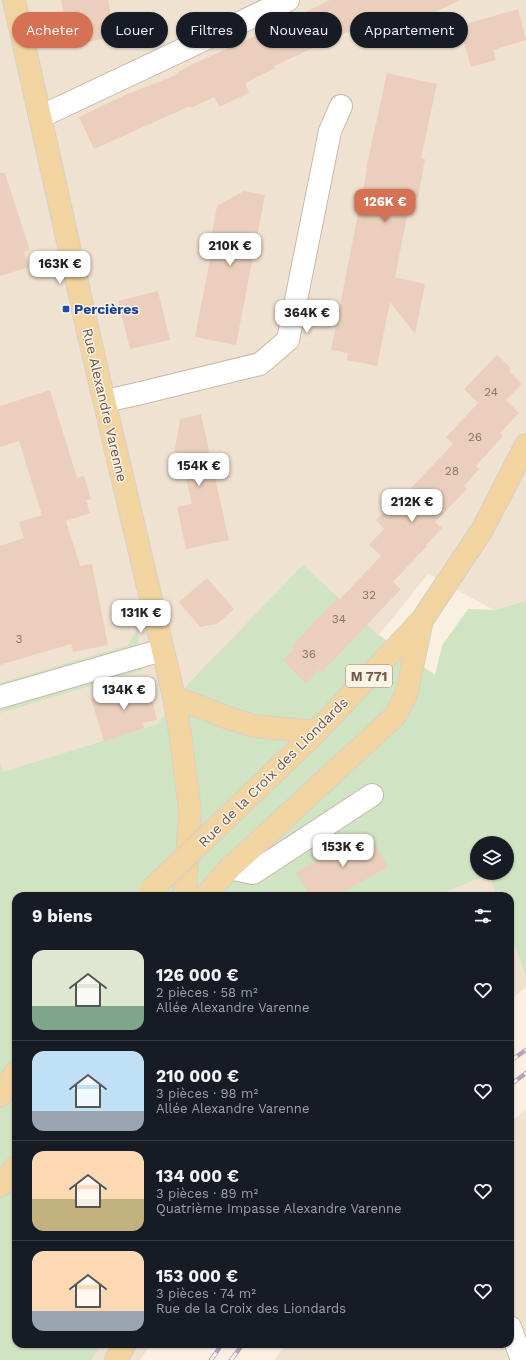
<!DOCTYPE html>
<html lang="fr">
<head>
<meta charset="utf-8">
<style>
	body { margin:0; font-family:"Work Sans",sans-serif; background:#20242c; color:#f1f3f6; height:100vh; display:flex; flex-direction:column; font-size:15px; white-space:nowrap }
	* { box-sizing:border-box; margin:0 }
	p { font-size:13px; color:#9ea1a6 }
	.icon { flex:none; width:22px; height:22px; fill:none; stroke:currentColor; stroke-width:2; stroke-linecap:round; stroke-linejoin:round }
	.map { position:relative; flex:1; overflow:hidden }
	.drawer { position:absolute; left:12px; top:892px; width:502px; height:456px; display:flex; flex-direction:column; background:#171b24; border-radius:12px; box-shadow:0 1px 3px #0004 }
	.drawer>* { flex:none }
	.banner { position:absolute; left:12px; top:12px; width:502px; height:36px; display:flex; gap:8px }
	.controls { position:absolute; left:470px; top:836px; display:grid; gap:8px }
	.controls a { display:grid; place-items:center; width:44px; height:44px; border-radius:50%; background:#171b24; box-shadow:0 1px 3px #0004; font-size:20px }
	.price { position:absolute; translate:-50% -34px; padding:0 9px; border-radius:8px; background:#fff; color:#222; font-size:13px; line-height:26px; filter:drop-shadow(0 1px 2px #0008) }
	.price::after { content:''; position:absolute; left:50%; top:24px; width:12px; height:9px; margin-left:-6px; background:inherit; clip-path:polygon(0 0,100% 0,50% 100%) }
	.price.selected { background:#d77153; color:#fff }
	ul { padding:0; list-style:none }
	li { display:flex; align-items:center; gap:12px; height:100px; padding:0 20px }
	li+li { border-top:1px solid #363941 }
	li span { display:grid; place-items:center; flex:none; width:112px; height:80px; border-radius:12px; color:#555 }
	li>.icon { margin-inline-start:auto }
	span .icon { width:48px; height:48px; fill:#fffc; stroke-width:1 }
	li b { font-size:17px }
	h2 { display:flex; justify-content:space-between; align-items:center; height:48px; padding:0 20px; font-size:17px }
	.pill { padding:0 14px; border-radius:18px; background:#171b24; box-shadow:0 1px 3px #0004; font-size:14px; line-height:36px }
	.pill.selected { background:#d77153; color:#fff }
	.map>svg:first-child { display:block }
	.residential { fill:#f0e2d1 }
	.green { fill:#d0e4c2; fill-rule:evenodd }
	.building { fill:#ebcfbc }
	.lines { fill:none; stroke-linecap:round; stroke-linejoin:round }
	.minor-casing { stroke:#c8b8aa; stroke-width:24 }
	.major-casing { stroke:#d6d0cd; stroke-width:24 }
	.minor { stroke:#fff; stroke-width:22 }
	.major { stroke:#f1d4a0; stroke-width:22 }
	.rail-casing { stroke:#b3a2c0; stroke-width:4.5 }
	.rail { stroke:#fdf4e7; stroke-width:3; stroke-dasharray:9; stroke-linecap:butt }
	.major-bridge-casing { stroke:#d6d0cd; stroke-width:24; stroke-linecap:butt }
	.major-bridge { stroke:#f1d4a0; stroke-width:22 }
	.transit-dot { fill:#1a4fb4; stroke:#fdf4e7; stroke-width:1.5 }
	.labels { text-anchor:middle; stroke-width:3; stroke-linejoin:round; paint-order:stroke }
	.number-label { font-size:12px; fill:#8c7667 }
	.shield { fill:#fdf4e7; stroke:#98877a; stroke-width:1 }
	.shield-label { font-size:13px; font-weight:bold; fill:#6d584b }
	.transit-label { font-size:14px; font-weight:bold; fill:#164399; stroke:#fdf4e7; text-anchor:start }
	.street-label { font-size:14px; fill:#6d584b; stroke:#fdf4e7 }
</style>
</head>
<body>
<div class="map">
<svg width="526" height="1360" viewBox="0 0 526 1360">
	<rect width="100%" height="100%" fill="#f9f0e1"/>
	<!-- residential -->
	<g class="residential">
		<polygon points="0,0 526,0 526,607 503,615 428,574 328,698 477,873 492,873 500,896 16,896 16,1344 151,1344 140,1360 0,1360"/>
		<polygon points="510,927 526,976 526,987 510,1000"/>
		<polygon points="526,1109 526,1360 274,1360 286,1344 510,1344 510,1123"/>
	</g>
	<!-- green -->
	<g class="green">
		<path d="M303 565 376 633 435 675 441 650 443 644 468 609 495 610 526 601V976L510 932V896H497L489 874 436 896H16V1344H100L92 1360H0V762L3 772 158 724 190 682ZM477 843H507V873H477Z"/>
		<polygon points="137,629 143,670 0,713 0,683 128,645"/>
	</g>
	<!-- building -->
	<g class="building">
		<polygon points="61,0 108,0 115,37 69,45"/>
		<polygon points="330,0 461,0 382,36 377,25 363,31 361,26 274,66 275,68 245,83 249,93 219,107 214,97 191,108 190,106 94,149 79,117 125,95 176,75 175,74 189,66 277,26"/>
		<polygon points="518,9 526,40 493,50 496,60 471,67 459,26"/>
		<polygon points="387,73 437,84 421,158 425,159 418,197 411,196 395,277 425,284 415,334 390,302 377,366 347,360 348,353 331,350 367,169 366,169"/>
		<polygon points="0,173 5,173 30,250 24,252 29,267 0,276"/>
		<polygon points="244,191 265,195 236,345 195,337 210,259 207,259 217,206"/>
		<polygon points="158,291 170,340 130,349 118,301"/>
		<polygon points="497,355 510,367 510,372 522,384 506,400 519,413 500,433 503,436 476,466 479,469 464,486 467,489 435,522 442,528 426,545 427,546 393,582 401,589 322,672 319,669 306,684 283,660 294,649 292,646 338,597 340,599 381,556 369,545 384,529 376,520 404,492 406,493 453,444 446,437 478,403 464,389"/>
		<polygon points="50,390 77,478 84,476 91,499 86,500 90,513 66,521 80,566 92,564 108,645 73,652 71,644 0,665 0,546 24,538 19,522 42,515 19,441 0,447 0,406"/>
		<polygon points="201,414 229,540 186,549 177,507 192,504 180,452 174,454 180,419"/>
		<polygon points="207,578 234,609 217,624 200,627 179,602"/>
		<polygon points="147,681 157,720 143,723 144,728 104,741 91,699"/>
		<polygon points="367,831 388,867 336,896 310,896 296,872"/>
	</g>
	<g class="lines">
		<!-- minor casing -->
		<g class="minor-casing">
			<g id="minor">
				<polyline points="40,117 288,0"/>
				<polyline points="105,401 137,394 260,364 288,340 330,131 341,106"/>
				<polyline points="0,697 162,650"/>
				<polyline points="230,868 253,873 372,795"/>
				<polyline points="510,1327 522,1360"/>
			</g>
		</g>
		<!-- major casing -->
		<g class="major-casing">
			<g id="major">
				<polyline points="14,0 89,336 174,697 180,732 190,811 185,890 183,896"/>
				<polyline points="174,697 231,719 254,726 316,732"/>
				<polyline points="214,830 316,732 422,620 482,530 526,445"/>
				<polyline points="205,896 230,868 395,716 406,695 422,620"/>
				<polyline points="0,1096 16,1072"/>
				<polyline points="0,1186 16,1167"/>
				<polyline points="116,1360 125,1344"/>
			</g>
		</g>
		<!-- minor -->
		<use href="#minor" class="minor"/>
		<!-- major -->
		<use href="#major" class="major"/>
		<!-- rail casing -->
		<g class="rail-casing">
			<g id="rail">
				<polyline points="510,1061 526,1050"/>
				<polyline points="510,1085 526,1073"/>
				<polyline points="211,1360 222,1344"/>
				<polyline points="231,1360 243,1344"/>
			</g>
		</g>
		<!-- rail -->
		<use href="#rail" class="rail"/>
		<!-- major-bridge casing -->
		<g class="major-bridge-casing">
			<polyline id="major-bridge" points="151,890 214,830"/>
		</g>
		<!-- major-bridge -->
		<use href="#major-bridge" class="major-bridge"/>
	</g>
	<!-- markers -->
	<rect class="transit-dot" x="62" y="305" width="8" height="8" rx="2"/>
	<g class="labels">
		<!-- number labels -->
		<g class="number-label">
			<text x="491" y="396">24</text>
			<text x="475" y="441">26</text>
			<text x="452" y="475">28</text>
			<text x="369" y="599">32</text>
			<text x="339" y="623">34</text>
			<text x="19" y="643">3</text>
			<text x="309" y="658">36</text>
		</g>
		<!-- shield labels -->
		<rect class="shield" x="346" y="665" width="46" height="22" rx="3"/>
		<g class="shield-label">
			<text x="369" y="681">M 771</text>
		</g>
		<!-- transit labels -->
		<g class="transit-label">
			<text x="74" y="314">Percières</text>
		</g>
		<!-- street labels -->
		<g class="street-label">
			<text transform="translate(105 405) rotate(77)" y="5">Rue Alexandre Varenne</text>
			<text transform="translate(273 772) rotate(-45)" y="5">Rue de la Croix des Liondards</text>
		</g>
	</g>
</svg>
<div class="controls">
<a><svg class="icon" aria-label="layers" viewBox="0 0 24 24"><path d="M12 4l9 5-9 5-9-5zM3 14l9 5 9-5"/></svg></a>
</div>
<b class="price selected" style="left:385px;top:223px">126K €</b>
<b class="price" style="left:230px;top:267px">210K €</b>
<b class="price" style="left:60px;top:285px">163K €</b>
<b class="price" style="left:307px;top:334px">364K €</b>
<b class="price" style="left:199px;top:487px">154K €</b>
<b class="price" style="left:412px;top:523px">212K €</b>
<b class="price" style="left:141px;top:634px">131K €</b>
<b class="price" style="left:124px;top:711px">134K €</b>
<b class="price" style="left:343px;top:868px">153K €</b>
<div class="banner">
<a class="pill selected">Acheter</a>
<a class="pill">Louer</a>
<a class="pill">Filtres</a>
<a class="pill">Nouveau</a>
<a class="pill">Appartement</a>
</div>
<section class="drawer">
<h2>9 biens<svg class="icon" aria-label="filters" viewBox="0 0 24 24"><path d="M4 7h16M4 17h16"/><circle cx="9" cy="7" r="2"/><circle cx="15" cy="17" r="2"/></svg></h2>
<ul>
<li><span style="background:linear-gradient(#dfe7d0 70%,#7fa58c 0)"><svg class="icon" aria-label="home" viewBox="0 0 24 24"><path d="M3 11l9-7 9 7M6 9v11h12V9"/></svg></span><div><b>126 000 €</b><p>2 pièces · 58 m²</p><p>Allée Alexandre Varenne</p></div><svg class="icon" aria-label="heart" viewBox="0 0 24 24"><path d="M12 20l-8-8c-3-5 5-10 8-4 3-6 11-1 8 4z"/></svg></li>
<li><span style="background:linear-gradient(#bfe0f5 75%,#9aa5b1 0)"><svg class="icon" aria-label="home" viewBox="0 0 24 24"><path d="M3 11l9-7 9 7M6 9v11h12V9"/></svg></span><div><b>210 000 €</b><p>3 pièces · 98 m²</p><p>Allée Alexandre Varenne</p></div><svg class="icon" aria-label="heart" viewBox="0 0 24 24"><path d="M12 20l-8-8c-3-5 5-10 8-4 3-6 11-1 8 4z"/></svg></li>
<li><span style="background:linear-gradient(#ffd9b3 60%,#c2b280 0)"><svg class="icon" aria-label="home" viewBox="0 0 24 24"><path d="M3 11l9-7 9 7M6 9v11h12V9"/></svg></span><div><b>134 000 €</b><p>3 pièces · 89 m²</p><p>Quatrième Impasse Alexandre Varenne</p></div><svg class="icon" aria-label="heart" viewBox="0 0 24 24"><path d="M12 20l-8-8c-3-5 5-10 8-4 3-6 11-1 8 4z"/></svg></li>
<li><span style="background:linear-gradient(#ffd9b3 75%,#9aa5b1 0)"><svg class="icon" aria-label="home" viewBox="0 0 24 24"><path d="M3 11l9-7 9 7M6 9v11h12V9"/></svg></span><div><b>153 000 €</b><p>3 pièces · 74 m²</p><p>Rue de la Croix des Liondards</p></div><svg class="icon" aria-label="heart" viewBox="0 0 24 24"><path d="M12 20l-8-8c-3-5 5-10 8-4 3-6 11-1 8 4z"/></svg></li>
</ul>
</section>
</div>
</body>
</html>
